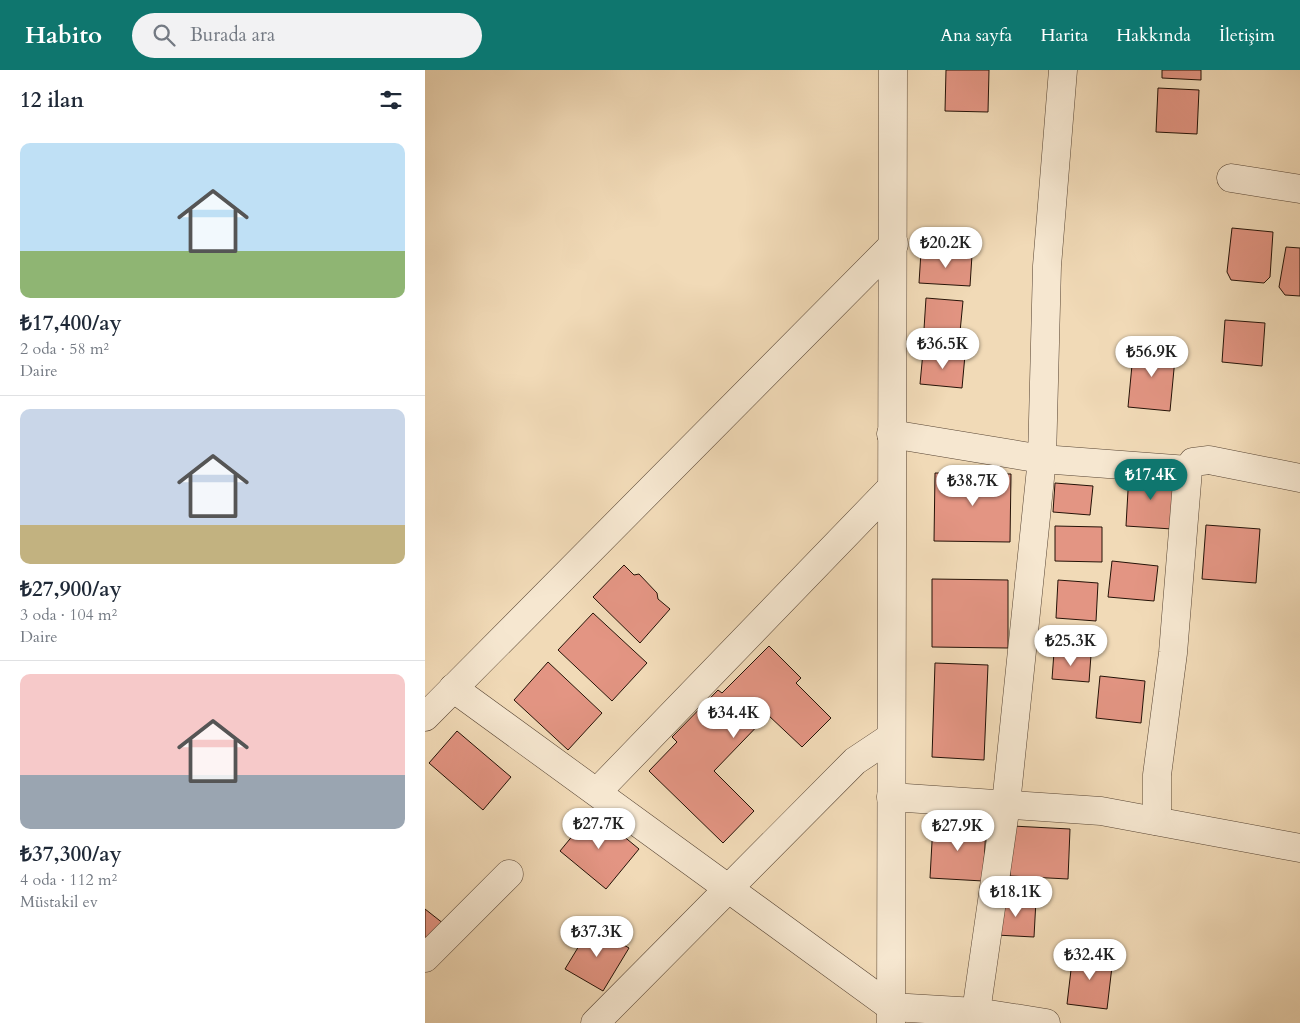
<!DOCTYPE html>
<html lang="tr">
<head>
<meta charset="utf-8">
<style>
	body { margin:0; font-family:Cardo,serif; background:#f2f2f3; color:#1f2937; height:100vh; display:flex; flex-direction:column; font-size:19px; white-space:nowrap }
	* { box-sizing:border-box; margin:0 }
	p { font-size:16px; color:#747a83 }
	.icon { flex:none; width:28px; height:28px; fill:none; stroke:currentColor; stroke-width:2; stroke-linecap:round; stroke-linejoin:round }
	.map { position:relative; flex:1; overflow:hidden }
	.details { display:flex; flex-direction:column; background:#fff; width:425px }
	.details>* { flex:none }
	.price { position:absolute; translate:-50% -42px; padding:0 11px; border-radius:18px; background:#fff; color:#222; font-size:16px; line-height:32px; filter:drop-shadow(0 1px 2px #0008) }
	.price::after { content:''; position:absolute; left:50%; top:30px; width:15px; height:11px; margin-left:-8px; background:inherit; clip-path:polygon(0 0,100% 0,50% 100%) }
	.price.active { background:#0f766e; color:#fff }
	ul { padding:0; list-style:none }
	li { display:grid; align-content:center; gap:10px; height:265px; padding:0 20px }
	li+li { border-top:1px solid #e0e1e3 }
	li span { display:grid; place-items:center; height:155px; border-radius:10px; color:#555 }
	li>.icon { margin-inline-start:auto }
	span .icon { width:90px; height:90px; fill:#fffc; stroke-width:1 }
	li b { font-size:21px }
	h2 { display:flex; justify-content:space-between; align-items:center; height:60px; padding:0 20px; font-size:21px }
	header { display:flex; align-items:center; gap:30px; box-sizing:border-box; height:70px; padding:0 25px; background:#0f766e; color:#fff }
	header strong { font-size:24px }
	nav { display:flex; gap:28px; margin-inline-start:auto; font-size:18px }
	.search { width:350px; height:45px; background:#f2f2f3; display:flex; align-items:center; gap:12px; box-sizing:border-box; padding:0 18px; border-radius:28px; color:#747a83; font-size:19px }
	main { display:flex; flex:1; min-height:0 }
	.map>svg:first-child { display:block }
	.building { fill:#e39583; stroke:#241207 }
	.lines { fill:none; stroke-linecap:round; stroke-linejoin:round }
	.minor-casing { stroke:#574433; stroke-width:29 }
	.minor { stroke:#f6e7d0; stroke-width:28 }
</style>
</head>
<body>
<header>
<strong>Habito</strong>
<div class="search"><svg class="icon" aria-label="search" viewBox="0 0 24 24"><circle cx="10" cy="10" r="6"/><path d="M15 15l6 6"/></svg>Burada ara</div>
<nav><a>Ana sayfa</a><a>Harita</a><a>Hakkında</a><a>İletişim</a></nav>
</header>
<main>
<section class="details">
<h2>12 ilan<svg class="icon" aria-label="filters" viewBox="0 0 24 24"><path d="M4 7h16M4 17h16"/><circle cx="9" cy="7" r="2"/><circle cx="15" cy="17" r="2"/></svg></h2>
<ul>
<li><span style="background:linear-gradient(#bfe0f5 70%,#8fb573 0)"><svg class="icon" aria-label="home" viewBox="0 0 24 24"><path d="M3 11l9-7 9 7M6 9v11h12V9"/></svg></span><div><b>₺17,400/ay</b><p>2 oda · 58 m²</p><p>Daire</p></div></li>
<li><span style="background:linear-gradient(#c9d6e8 75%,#c2b280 0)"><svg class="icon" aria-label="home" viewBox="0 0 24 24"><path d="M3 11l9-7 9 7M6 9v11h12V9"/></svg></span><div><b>₺27,900/ay</b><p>3 oda · 104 m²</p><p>Daire</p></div></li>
<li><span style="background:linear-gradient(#f6c9c9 65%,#9aa5b1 0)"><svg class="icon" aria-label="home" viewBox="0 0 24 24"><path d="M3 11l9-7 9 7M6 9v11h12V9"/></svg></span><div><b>₺37,300/ay</b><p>4 oda · 112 m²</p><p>Müstakil ev</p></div></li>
</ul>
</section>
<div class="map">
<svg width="875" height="953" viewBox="0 0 875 953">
	<rect width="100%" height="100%" fill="#f1dab7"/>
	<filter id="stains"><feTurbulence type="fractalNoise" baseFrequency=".004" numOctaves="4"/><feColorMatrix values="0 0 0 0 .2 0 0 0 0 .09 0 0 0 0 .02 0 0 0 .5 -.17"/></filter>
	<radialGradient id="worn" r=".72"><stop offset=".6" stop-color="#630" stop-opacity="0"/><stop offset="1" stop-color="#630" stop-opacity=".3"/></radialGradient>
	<!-- building -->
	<g class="building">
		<polygon points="521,0 564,0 563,42 520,41"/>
		<polygon points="737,0 776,0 776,10 737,8"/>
		<polygon points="733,18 774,20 772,64 731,62"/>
		<polygon points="807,158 848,162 845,207 839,213 806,210 802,202"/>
		<polygon points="861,177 875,178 875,226 860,225 854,217"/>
		<polygon points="496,182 547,185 545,216 494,213"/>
		<polygon points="501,228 538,231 535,262 499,259"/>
		<polygon points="800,250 840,253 837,296 797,292"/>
		<polygon points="709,274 751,278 745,341 703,337"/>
		<polygon points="498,282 540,285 537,318 495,314"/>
		<polygon points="510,403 586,404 585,472 509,471"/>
		<polygon points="704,403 750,406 747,459 701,456"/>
		<polygon points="630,413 668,416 665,445 628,442"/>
		<polygon points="781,455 835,459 831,513 777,509"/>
		<polygon points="630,456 677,457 677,492 630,491"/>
		<polygon points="687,491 733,496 729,531 683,527"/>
		<polygon points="199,495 209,505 214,504 232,523 233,529 245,539 215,573 168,527"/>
		<polygon points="507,509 583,510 583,578 507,577"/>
		<polygon points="633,510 673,513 671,551 631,548"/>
		<polygon points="168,543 222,593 187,631 133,580"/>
		<polygon points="344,576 376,608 371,613 406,648 377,677 343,645 289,701 329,741 298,773 224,701 252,672 247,667 293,620 297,623"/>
		<polygon points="629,582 666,585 664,612 627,609"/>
		<polygon points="123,592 177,643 143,680 89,630"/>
		<polygon points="510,593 563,595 559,690 507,687"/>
		<polygon points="675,606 720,611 716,653 671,648"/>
		<polygon points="32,661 86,707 58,740 4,693"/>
		<polygon points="168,741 214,779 181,819 135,781"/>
		<polygon points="508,754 561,757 558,811 505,808"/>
		<polygon points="587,756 645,759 643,809 585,806"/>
		<polygon points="573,828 611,830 609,867 571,865"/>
		<polygon points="0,839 19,854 0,877"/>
		<polygon points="166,856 204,878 178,921 140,899"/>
		<polygon points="648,883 688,888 682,939 642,934"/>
	</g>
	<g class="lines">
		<!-- minor casing -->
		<g class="minor-casing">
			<g id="minor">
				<polyline points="806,108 875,119"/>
				<polyline points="466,364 617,389 763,400"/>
				<polyline points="28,618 466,937 551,942 621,953"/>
				<polyline points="0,647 469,174"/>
				<polyline points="172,722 466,418"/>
				<polyline points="466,727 676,741 875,778"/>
				<polyline points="732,751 732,705 748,583 763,400 768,392 784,390 875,408"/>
				<polyline points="0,888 84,804"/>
				<polyline points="551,942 581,734 617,389 622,196 638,0"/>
				<polyline points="170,953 430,691 466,667"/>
				<polyline points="466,953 468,0"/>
			</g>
		</g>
		<!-- minor -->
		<use href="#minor" class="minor"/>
	</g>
	<rect width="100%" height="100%" filter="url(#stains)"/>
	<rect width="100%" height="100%" fill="url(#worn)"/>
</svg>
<b class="price" style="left:521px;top:199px">₺20.2K</b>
<b class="price" style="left:518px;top:300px">₺36.5K</b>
<b class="price" style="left:727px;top:308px">₺56.9K</b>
<b class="price active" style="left:726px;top:431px">₺17.4K</b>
<b class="price" style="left:548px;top:437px">₺38.7K</b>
<b class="price" style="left:646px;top:597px">₺25.3K</b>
<b class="price" style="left:309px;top:669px">₺34.4K</b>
<b class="price" style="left:174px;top:780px">₺27.7K</b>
<b class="price" style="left:533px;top:782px">₺27.9K</b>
<b class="price" style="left:591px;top:848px">₺18.1K</b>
<b class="price" style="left:172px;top:888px">₺37.3K</b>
<b class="price" style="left:665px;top:911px">₺32.4K</b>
</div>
</main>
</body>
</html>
